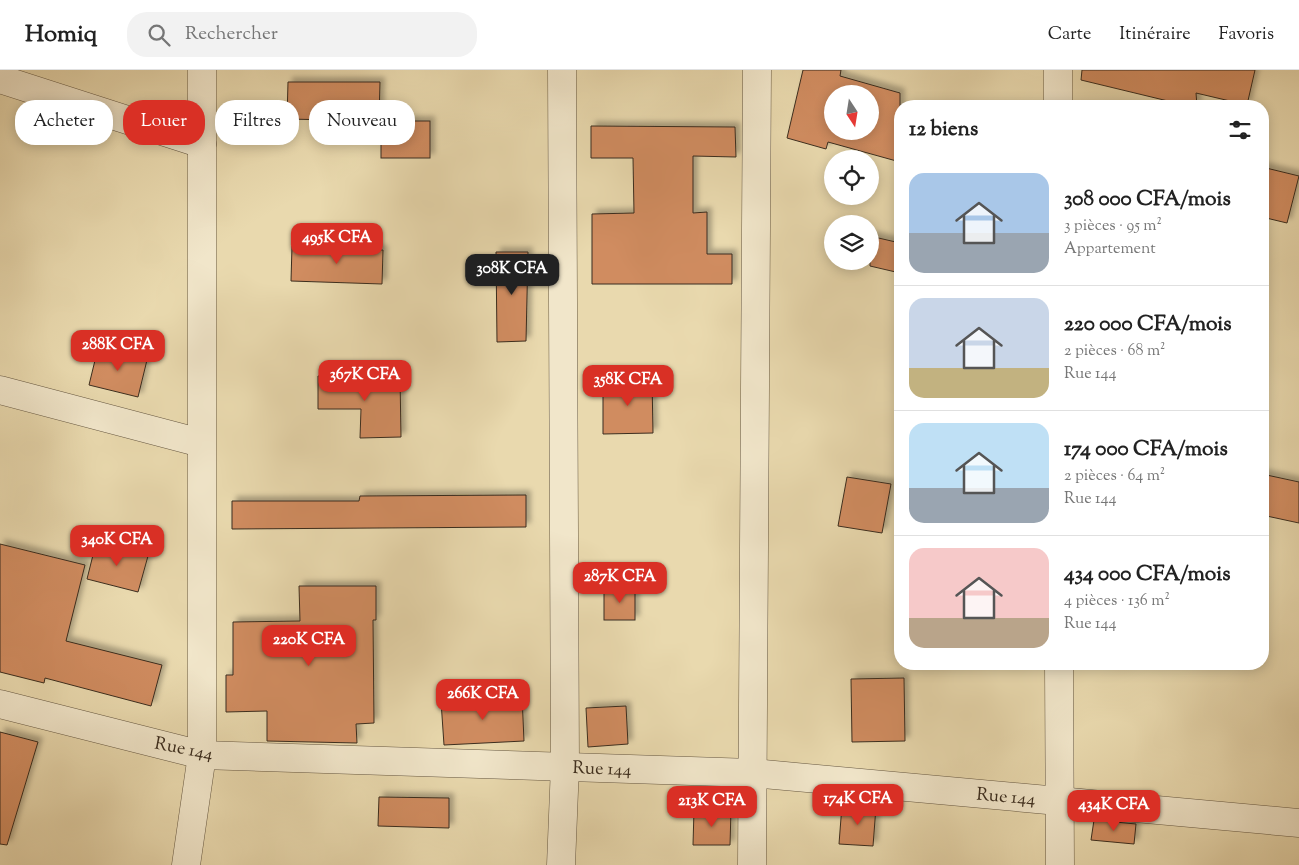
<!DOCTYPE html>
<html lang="fr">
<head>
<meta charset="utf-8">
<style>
	body { margin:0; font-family:"Sorts Mill Goudy",serif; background:#f2f2f2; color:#222; height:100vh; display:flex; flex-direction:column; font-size:19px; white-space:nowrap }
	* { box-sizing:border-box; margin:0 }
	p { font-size:16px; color:#767676 }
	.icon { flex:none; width:28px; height:28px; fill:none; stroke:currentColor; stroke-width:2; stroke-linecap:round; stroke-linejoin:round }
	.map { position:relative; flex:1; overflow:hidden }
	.side { position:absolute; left:894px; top:30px; width:375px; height:570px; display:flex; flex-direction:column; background:#fff; border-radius:20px; box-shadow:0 2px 12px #0003 }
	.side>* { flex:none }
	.banner { position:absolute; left:15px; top:30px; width:475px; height:45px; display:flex; gap:10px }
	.needle { width:32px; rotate:168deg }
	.fabs { position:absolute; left:824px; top:15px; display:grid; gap:10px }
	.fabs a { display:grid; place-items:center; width:55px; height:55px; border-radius:50%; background:#fff; box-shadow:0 2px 12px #0003; font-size:25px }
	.price { position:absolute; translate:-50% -42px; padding:0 11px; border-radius:10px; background:#d93025; color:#fff; font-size:16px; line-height:32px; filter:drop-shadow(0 1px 2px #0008) }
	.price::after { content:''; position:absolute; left:50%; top:30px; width:15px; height:11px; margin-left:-8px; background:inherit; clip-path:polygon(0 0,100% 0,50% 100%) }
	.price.selected { background:#222; color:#fff }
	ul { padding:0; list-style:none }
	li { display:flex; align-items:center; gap:15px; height:125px; padding:0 15px }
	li+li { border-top:1px solid #e0e0e0 }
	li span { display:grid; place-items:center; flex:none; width:140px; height:100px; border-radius:15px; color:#555 }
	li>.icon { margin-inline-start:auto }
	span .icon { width:60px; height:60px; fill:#fffc; stroke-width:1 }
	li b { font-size:21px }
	h2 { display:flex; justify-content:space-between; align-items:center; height:60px; padding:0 15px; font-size:21px }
	.tag { padding:0 18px; border-radius:20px; background:#fff; box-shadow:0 2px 12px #0003; font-size:18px; line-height:45px }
	.tag.selected { background:#d93025; color:#fff }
	header { display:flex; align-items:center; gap:30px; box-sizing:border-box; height:70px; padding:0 25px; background:#fff; border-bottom:1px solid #e0e0e0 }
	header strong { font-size:24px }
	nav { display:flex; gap:28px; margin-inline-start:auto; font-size:18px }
	.search { width:350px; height:45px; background:#f2f2f2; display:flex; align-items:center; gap:12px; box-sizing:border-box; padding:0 18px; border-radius:20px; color:#767676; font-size:19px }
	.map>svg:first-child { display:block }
	.building { fill:#d08c61; stroke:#3b2d1e; fill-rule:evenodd; filter:url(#shadow) }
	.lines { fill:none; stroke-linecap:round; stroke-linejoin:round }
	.minor-casing { stroke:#665842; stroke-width:29 }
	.minor { stroke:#f1e6ca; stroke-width:28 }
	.labels { text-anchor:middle; stroke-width:4; stroke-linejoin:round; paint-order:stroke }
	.street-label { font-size:18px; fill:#3b2d1e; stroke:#f1e6ca }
</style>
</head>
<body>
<header>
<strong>Homiq</strong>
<div class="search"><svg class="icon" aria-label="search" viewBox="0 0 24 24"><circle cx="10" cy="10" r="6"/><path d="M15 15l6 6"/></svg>Rechercher</div>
<nav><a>Carte</a><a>Itinéraire</a><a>Favoris</a></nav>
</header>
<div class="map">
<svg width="1299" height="795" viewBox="0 0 1299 795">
	<defs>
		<filter id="shadow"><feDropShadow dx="4.5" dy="-4.5" stdDeviation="2.5" flood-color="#0004"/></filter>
	</defs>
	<rect width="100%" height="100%" fill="#e9d9ae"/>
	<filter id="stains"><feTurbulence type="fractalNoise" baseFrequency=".004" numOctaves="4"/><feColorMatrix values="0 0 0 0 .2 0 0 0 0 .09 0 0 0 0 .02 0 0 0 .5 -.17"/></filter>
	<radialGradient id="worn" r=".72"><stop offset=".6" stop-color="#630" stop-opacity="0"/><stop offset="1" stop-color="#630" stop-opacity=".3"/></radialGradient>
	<!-- building -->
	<g class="building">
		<path d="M803 0H841L840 6 900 23V92L828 72 826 79 787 68ZM832 24H870V61H832Z"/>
		<polygon points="1082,0 1255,0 1247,35 1196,23 1197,36 1168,36 1168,31 1081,10"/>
		<polygon points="288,12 380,12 379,51 287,49"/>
		<rect x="381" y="51" width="49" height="37"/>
		<polygon points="591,56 735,57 736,87 693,86 693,143 707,142 707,184 732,184 732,214 592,214 592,144 634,143 633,88 591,88"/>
		<polygon points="1262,97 1299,106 1287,153 1262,147"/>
		<polygon points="870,166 900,173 900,203 870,196"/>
		<polygon points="292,176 383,180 382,214 291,211"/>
		<polygon points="496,182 528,182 526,271 497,272"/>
		<polygon points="98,278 147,290 138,327 89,315"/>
		<polygon points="318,306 400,307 401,367 360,368 361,339 318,339"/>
		<polygon points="603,310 652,310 653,363 603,364"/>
		<polygon points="1262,404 1299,412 1299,453 1262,445"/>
		<polygon points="847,407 891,414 882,463 838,456"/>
		<polygon points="526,425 526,457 232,459 232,431 359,431 360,426"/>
		<polygon points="96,473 148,486 138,522 87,509"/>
		<polygon points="0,474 85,495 66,571 162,595 151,636 45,608 44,613 0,602"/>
		<polygon points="299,516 376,516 376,550 373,550 374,653 356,654 357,673 267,671 267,641 226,642 226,605 233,605 233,552 300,551"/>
		<rect x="604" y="519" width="31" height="31"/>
		<polygon points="904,608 905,671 852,672 851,609"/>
		<polygon points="522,626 524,671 444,675 441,631"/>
		<polygon points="626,636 628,674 588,677 586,638"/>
		<polygon points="0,662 38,672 7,775 0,774"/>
		<polygon points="379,727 449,728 449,758 378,756"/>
		<polygon points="842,735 876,737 873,776 839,774"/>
		<polygon points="694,740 731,740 730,775 693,775"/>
		<polygon points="1094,750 1136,754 1134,774 1091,770"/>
	</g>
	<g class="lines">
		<!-- minor casing -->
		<g class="minor-casing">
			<g id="minor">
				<polyline points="1058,0 1058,36"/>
				<polyline points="0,9 202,74"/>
				<polyline points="0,320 201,373"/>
				<polyline points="1059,594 1060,795"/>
				<polyline points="0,634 202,685 752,703 1299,753"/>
				<polyline points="186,795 202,685 202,0"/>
				<polyline points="561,795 565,696 562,0"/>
				<polyline points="752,795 757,0"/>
			</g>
		</g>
		<!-- minor -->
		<use href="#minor" class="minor"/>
	</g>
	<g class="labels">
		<!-- street labels -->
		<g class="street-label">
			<text transform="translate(184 678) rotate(11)" y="6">Rue 144</text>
			<text transform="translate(602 698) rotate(2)" y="6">Rue 144</text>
			<text transform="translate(1006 726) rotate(5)" y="6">Rue 144</text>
		</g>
	</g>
	<rect width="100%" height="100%" filter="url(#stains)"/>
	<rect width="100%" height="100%" fill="url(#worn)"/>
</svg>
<div class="fabs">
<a><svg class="needle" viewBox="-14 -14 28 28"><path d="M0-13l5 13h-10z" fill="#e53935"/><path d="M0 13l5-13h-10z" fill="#767676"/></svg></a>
<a><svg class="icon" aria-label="locate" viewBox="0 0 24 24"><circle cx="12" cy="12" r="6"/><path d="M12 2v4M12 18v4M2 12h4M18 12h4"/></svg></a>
<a><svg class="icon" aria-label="layers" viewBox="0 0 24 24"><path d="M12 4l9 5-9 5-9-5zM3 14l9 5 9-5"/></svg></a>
</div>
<b class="price" style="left:337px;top:195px">495K CFA</b>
<b class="price selected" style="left:512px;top:226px">308K CFA</b>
<b class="price" style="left:118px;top:302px">288K CFA</b>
<b class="price" style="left:365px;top:332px">367K CFA</b>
<b class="price" style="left:628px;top:337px">358K CFA</b>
<b class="price" style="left:117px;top:497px">340K CFA</b>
<b class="price" style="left:620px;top:534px">287K CFA</b>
<b class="price" style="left:309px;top:597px">220K CFA</b>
<b class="price" style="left:483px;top:651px">266K CFA</b>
<b class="price" style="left:858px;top:756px">174K CFA</b>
<b class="price" style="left:712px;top:758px">213K CFA</b>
<b class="price" style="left:1114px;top:762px">434K CFA</b>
<div class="banner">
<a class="tag">Acheter</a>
<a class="tag selected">Louer</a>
<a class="tag">Filtres</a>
<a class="tag">Nouveau</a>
</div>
<section class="side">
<h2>12 biens<svg class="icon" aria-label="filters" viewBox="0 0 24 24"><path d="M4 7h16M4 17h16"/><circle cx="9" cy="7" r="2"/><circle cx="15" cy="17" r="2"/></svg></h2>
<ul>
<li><span style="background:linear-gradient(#a9c7e8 60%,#9aa5b1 0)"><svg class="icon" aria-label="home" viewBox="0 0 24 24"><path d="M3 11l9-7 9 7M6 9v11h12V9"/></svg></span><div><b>308 000 CFA/mois</b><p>3 pièces · 95 m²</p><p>Appartement</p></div></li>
<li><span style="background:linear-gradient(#c9d6e8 70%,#c2b280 0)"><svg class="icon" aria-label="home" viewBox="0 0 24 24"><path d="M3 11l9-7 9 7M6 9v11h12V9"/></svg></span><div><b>220 000 CFA/mois</b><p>2 pièces · 68 m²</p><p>Rue 144</p></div></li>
<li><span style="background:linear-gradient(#bfe0f5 65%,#9aa5b1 0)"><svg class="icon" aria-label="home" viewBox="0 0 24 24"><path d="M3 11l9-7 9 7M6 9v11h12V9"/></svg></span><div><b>174 000 CFA/mois</b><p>2 pièces · 64 m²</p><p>Rue 144</p></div></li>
<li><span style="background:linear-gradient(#f6c9c9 70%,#b9a48a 0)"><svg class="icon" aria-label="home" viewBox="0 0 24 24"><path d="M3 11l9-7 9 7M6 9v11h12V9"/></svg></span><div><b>434 000 CFA/mois</b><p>4 pièces · 136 m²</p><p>Rue 144</p></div></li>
</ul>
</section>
</div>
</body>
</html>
